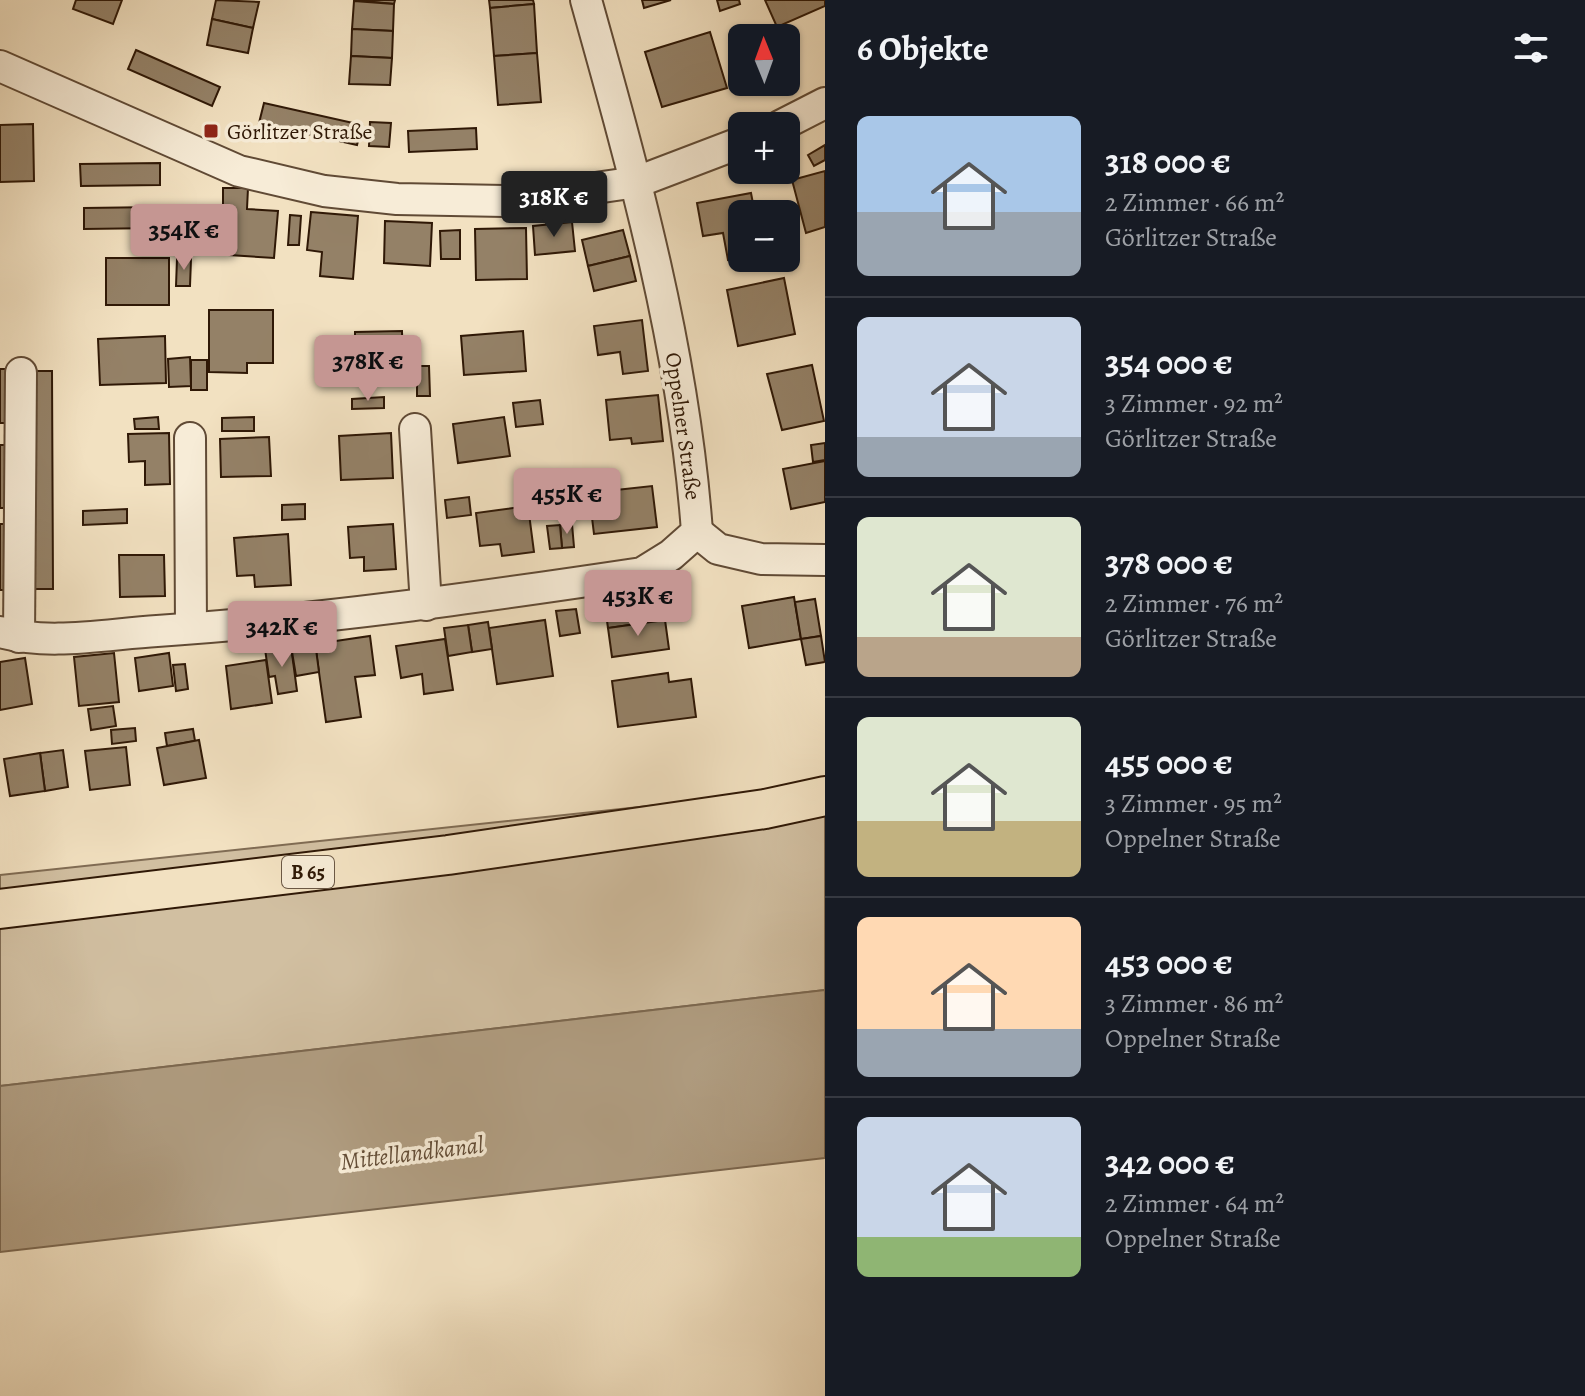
<!DOCTYPE html>
<html lang="de">
<head>
<meta charset="utf-8">
<style>
	body { margin:0; font-family:Alegreya,serif; background:#242831; color:#f1f3f6; height:100vh; display:flex; flex-direction:column; font-size:30px; white-space:nowrap }
	* { box-sizing:border-box; margin:0 }
	p { font-size:26px; color:#9ea1a6 }
	.icon { flex:none; width:44px; height:44px; fill:none; stroke:currentColor; stroke-width:2; stroke-linecap:round; stroke-linejoin:round }
	.map { position:relative; flex:1; overflow:hidden }
	.sheet { display:flex; flex-direction:column; background:#171b24; width:760px }
	.sheet>* { flex:none }
	.needle { width:52px; rotate:359deg }
	.buttons { position:absolute; left:728px; top:24px; display:grid; gap:16px }
	.buttons a { display:grid; place-items:center; width:72px; height:72px; border-radius:12px; background:#171b24; box-shadow:0 2px 6px #0004; font-size:40px }
	.price { position:absolute; translate:-50% -68px; padding:0 18px; border-radius:8px; background:#c59692; color:#111; font-size:26px; line-height:52px; filter:drop-shadow(0 2px 4px #0008) }
	.price::after { content:''; position:absolute; left:50%; top:48px; width:24px; height:18px; margin-left:-12px; background:inherit; clip-path:polygon(0 0,100% 0,50% 100%) }
	.price.current { background:#222; color:#fff }
	ul { padding:0; list-style:none }
	li { display:flex; align-items:center; gap:24px; height:200px; padding:0 32px }
	li+li { border-top:2px solid #363941 }
	li span { display:grid; place-items:center; flex:none; width:224px; height:160px; border-radius:12px; color:#555 }
	li>.icon { margin-inline-start:auto }
	span .icon { width:96px; height:96px; fill:#fffc; stroke-width:1 }
	li b { font-size:34px }
	h2 { display:flex; justify-content:space-between; align-items:center; height:96px; padding:0 32px; font-size:34px }
	main { display:flex; flex:1; min-height:0 }
	.map>svg:first-child { display:block }
	.green { fill:#d1bfa1; stroke:#806c54; stroke-width:2 }
	.water { fill:#b09d81; stroke:#7c6850; stroke-width:2 }
	.building { fill:#948167; stroke:#2f1806; stroke-width:2 }
	.lines { fill:none; stroke-linecap:round; stroke-linejoin:round }
	.minor-casing { stroke:#604a35; stroke-width:34 }
	.major-casing { stroke:#2f1806; stroke-width:42 }
	.minor { stroke:#f7ecd7; stroke-width:30 }
	.major { stroke:#f2e1c1; stroke-width:38 }
	.poi-dot { fill:#8f2418; stroke:#f7ecd7; stroke-width:3 }
	.labels { text-anchor:middle; stroke-width:7; stroke-linejoin:round; paint-order:stroke }
	.shield { fill:#f7ecd7; stroke:#6b5845; stroke-width:2 }
	.shield-label { font-size:20px; font-weight:bold; fill:#2f1806 }
	.poi-label { font-size:22px; fill:#2f1806; stroke:#f7ecd7; text-anchor:start }
	.street-label { font-size:22px; fill:#2f1806; stroke:#f7ecd7 }
	.water-label { font-size:24px; font-style:italic; fill:#634d37; stroke:#f7ecd7 }
</style>
</head>
<body>
<main>
<div class="map">
<svg width="825" height="1396" viewBox="0 0 825 1396">
	<rect width="100%" height="100%" fill="#f2e1c1"/>
	<filter id="stains"><feTurbulence type="fractalNoise" baseFrequency=".0025" numOctaves="4"/><feColorMatrix values="0 0 0 0 .2 0 0 0 0 .09 0 0 0 0 .02 0 0 0 .5 -.17"/></filter>
	<radialGradient id="worn" r=".72"><stop offset=".6" stop-color="#630" stop-opacity="0"/><stop offset="1" stop-color="#630" stop-opacity=".3"/></radialGradient>
	<!-- green -->
	<polygon class="green" points="714,799 825,812 825,990 0,1086 0,875"/>
	<!-- water -->
	<polygon class="water" points="825,990 825,1158 0,1252 0,1086"/>
	<!-- building -->
	<g class="building">
		<polygon points="76,0 122,0 113,24 73,9"/>
		<polygon points="216,0 259,2 253,28 212,19"/>
		<polygon points="354,0 395,0 394,4"/>
		<polygon points="489,0 533,0 534,4 490,8"/>
		<polygon points="642,0 671,0 644,8"/>
		<polygon points="717,0 739,0 740,4 720,11"/>
		<polygon points="765,0 825,0 825,6 777,27"/>
		<polygon points="354,1 394,4 393,31 352,29"/>
		<polygon points="534,4 537,53 494,56 490,8"/>
		<polygon points="212,19 253,28 248,53 207,45"/>
		<polygon points="352,29 393,31 392,58 351,56"/>
		<polygon points="710,32 727,88 662,107 645,52"/>
		<polygon points="136,50 220,87 212,106 128,69"/>
		<polygon points="537,53 541,102 498,105 494,56"/>
		<polygon points="351,56 392,58 390,85 349,84"/>
		<polygon points="264,103 362,125 357,145 259,123"/>
		<polygon points="370,122 391,123 389,147 369,146"/>
		<polygon points="33,124 34,181 0,182 0,125"/>
		<polygon points="476,128 477,149 409,152 408,131"/>
		<polygon points="825,145 825,160 814,166 808,155"/>
		<polygon points="160,163 160,185 81,186 80,164"/>
		<polygon points="825,171 825,227 806,233 792,180"/>
		<polygon points="223,188 248,188 247,209 278,211 274,258 229,255 232,215 223,214"/>
		<polygon points="751,193 755,214 742,214 742,257 728,260 723,233 703,236 697,203"/>
		<polygon points="158,207 158,228 84,229 84,208"/>
		<polygon points="311,212 358,216 353,279 320,276 322,252 307,250"/>
		<polygon points="290,215 301,216 299,245 288,245"/>
		<polygon points="385,221 432,223 430,266 384,263"/>
		<polygon points="572,222 575,251 535,255 533,226"/>
		<polygon points="526,228 527,279 476,280 475,229"/>
		<polygon points="460,230 460,259 441,259 440,231"/>
		<polygon points="623,230 630,256 588,266 582,240"/>
		<polygon points="630,256 636,281 594,291 588,266"/>
		<rect x="106" y="258" width="63" height="47"/>
		<polygon points="177,259 191,259 190,286 176,286"/>
		<polygon points="784,278 795,334 738,346 727,290"/>
		<polygon points="209,310 273,310 273,363 247,363 247,373 209,372"/>
		<polygon points="642,320 648,371 623,374 620,352 598,355 594,326"/>
		<polygon points="402,331 403,373 355,373 355,332"/>
		<polygon points="523,331 526,371 464,375 461,336"/>
		<polygon points="165,336 166,383 100,385 98,339"/>
		<polygon points="190,357 191,386 169,387 168,359"/>
		<rect x="191" y="360" width="16" height="30"/>
		<polygon points="812,365 824,421 782,430 767,374"/>
		<polygon points="417,366 429,366 430,396 417,396"/>
		<polygon points="0,369 11,369 10,423 0,423"/>
		<polygon points="31,371 52,371 53,589 31,589"/>
		<polygon points="658,395 663,441 632,444 631,438 610,440 606,400"/>
		<polygon points="384,397 384,408 352,409 352,399"/>
		<polygon points="540,400 543,424 516,427 513,403"/>
		<polygon points="158,417 159,429 135,429 134,419"/>
		<polygon points="254,417 254,431 222,431 222,418"/>
		<polygon points="504,417 510,456 458,463 453,424"/>
		<polygon points="169,433 170,484 145,485 145,461 129,462 128,434"/>
		<polygon points="391,433 393,478 341,480 339,436"/>
		<polygon points="269,437 271,476 221,477 220,439"/>
		<polygon points="825,443 825,460 813,462 811,445"/>
		<polygon points="0,445 9,445 10,508 0,508"/>
		<polygon points="825,461 825,502 791,509 783,469"/>
		<polygon points="652,486 657,527 594,534 589,493"/>
		<polygon points="469,497 471,515 447,518 445,500"/>
		<polygon points="305,504 305,519 282,520 282,505"/>
		<polygon points="528,506 534,552 502,556 500,544 480,546 476,513"/>
		<polygon points="127,509 127,523 83,525 83,511"/>
		<polygon points="0,524 10,524 9,590 0,590"/>
		<polygon points="393,524 396,569 364,571 364,557 350,558 348,527"/>
		<polygon points="572,524 574,547 562,548 560,525"/>
		<polygon points="560,525 562,548 550,549 547,526"/>
		<polygon points="288,534 291,585 255,587 254,575 237,576 234,538"/>
		<polygon points="119,555 164,555 165,596 120,597"/>
		<polygon points="661,591 665,620 608,628 604,599"/>
		<polygon points="794,597 801,639 749,648 742,606"/>
		<polygon points="815,599 821,636 801,639 795,602"/>
		<polygon points="576,609 580,633 560,636 556,611"/>
		<polygon points="545,620 553,676 497,684 489,628"/>
		<polygon points="665,620 669,649 612,657 608,628"/>
		<polygon points="488,622 492,649 472,652 468,625"/>
		<polygon points="468,625 472,652 448,656 444,628"/>
		<polygon points="370,636 375,675 355,677 361,717 326,722 315,644"/>
		<polygon points="821,636 825,662 806,665 801,639"/>
		<polygon points="445,639 453,690 424,694 422,674 401,678 396,646"/>
		<polygon points="291,646 297,691 278,694 275,676 269,677 265,649"/>
		<polygon points="316,649 319,672 296,676 292,652"/>
		<polygon points="114,653 119,702 79,706 74,657"/>
		<polygon points="169,653 173,686 139,691 135,658"/>
		<polygon points="25,658 32,704 0,710 0,662"/>
		<polygon points="266,660 272,703 231,709 226,666"/>
		<polygon points="185,664 188,689 176,691 173,665"/>
		<polygon points="668,673 669,682 691,679 696,717 618,727 612,681"/>
		<polygon points="113,706 116,726 91,730 88,709"/>
		<polygon points="135,728 136,741 112,744 111,730"/>
		<polygon points="193,729 195,741 167,746 165,733"/>
		<polygon points="199,740 206,778 164,785 157,748"/>
		<polygon points="126,747 130,785 90,790 85,751"/>
		<polygon points="63,750 68,787 45,791 40,753"/>
		<polygon points="40,753 45,791 10,796 4,759"/>
	</g>
	<g class="lines">
		<!-- minor casing -->
		<g class="minor-casing">
			<g id="minor">
				<polyline points="0,66 239,171 324,191 397,199 505,201 637,182 742,142"/>
				<polyline points="780,126 825,103"/>
				<polyline points="415,429 426,605"/>
				<polyline points="190,438 191,628"/>
				<polyline points="697,532 718,549 761,559 825,560"/>
				<path d="M0 632C49 646 107 634 157 631 320 620 481 597 642 573L671 555 697 532C684 350 635 175 586 0"/>
				<polyline points="19,637 21,373"/>
			</g>
		</g>
		<!-- major casing -->
		<g class="major-casing">
			<polyline id="major" points="0,909 448,855 765,809 825,796"/>
		</g>
		<!-- minor -->
		<use href="#minor" class="minor"/>
		<!-- major -->
		<use href="#major" class="major"/>
	</g>
	<!-- markers -->
	<rect class="poi-dot" x="203" y="123" width="16" height="16" rx="4"/>
	<g class="labels">
		<!-- shield labels -->
		<rect class="shield" x="282" y="856" width="52" height="32" rx="6"/>
		<g class="shield-label">
			<text x="308" y="879">B 65</text>
		</g>
		<!-- poi labels -->
		<g class="poi-label">
			<text x="227" y="139">Görlitzer Straße</text>
		</g>
		<!-- street labels -->
		<g class="street-label">
			<text transform="translate(684 426) rotate(82)" y="8">Oppelner Straße</text>
		</g>
		<!-- water labels -->
		<g class="water-label">
			<text transform="translate(412 1153) rotate(-7)" y="8">Mittellandkanal</text>
		</g>
	</g>
	<rect width="100%" height="100%" filter="url(#stains)"/>
	<rect width="100%" height="100%" fill="url(#worn)"/>
</svg>
<div class="buttons">
<a><svg class="needle" viewBox="-14 -14 28 28"><path d="M0-13l5 13h-10z" fill="#e53935"/><path d="M0 13l5-13h-10z" fill="#9ea1a6"/></svg></a>
<a>+</a>
<a>−</a>
</div>
<b class="price current" style="left:554px;top:239px">318K €</b>
<b class="price" style="left:184px;top:272px">354K €</b>
<b class="price" style="left:368px;top:403px">378K €</b>
<b class="price" style="left:567px;top:536px">455K €</b>
<b class="price" style="left:638px;top:638px">453K €</b>
<b class="price" style="left:282px;top:669px">342K €</b>
</div>
<section class="sheet">
<h2>6 Objekte<svg class="icon" aria-label="filters" viewBox="0 0 24 24"><path d="M4 7h16M4 17h16"/><circle cx="9" cy="7" r="2"/><circle cx="15" cy="17" r="2"/></svg></h2>
<ul>
<li><span style="background:linear-gradient(#a9c7e8 60%,#9aa5b1 0)"><svg class="icon" aria-label="home" viewBox="0 0 24 24"><path d="M3 11l9-7 9 7M6 9v11h12V9"/></svg></span><div><b>318 000 €</b><p>2 Zimmer · 66 m²</p><p>Görlitzer Straße</p></div></li>
<li><span style="background:linear-gradient(#c9d6e8 75%,#9aa5b1 0)"><svg class="icon" aria-label="home" viewBox="0 0 24 24"><path d="M3 11l9-7 9 7M6 9v11h12V9"/></svg></span><div><b>354 000 €</b><p>3 Zimmer · 92 m²</p><p>Görlitzer Straße</p></div></li>
<li><span style="background:linear-gradient(#dfe7d0 75%,#b9a48a 0)"><svg class="icon" aria-label="home" viewBox="0 0 24 24"><path d="M3 11l9-7 9 7M6 9v11h12V9"/></svg></span><div><b>378 000 €</b><p>2 Zimmer · 76 m²</p><p>Görlitzer Straße</p></div></li>
<li><span style="background:linear-gradient(#dfe7d0 65%,#c2b280 0)"><svg class="icon" aria-label="home" viewBox="0 0 24 24"><path d="M3 11l9-7 9 7M6 9v11h12V9"/></svg></span><div><b>455 000 €</b><p>3 Zimmer · 95 m²</p><p>Oppelner Straße</p></div></li>
<li><span style="background:linear-gradient(#ffd9b3 70%,#9aa5b1 0)"><svg class="icon" aria-label="home" viewBox="0 0 24 24"><path d="M3 11l9-7 9 7M6 9v11h12V9"/></svg></span><div><b>453 000 €</b><p>3 Zimmer · 86 m²</p><p>Oppelner Straße</p></div></li>
<li><span style="background:linear-gradient(#c9d6e8 75%,#8fb573 0)"><svg class="icon" aria-label="home" viewBox="0 0 24 24"><path d="M3 11l9-7 9 7M6 9v11h12V9"/></svg></span><div><b>342 000 €</b><p>2 Zimmer · 64 m²</p><p>Oppelner Straße</p></div></li>
</ul>
</section>
</main>
</body>
</html>
